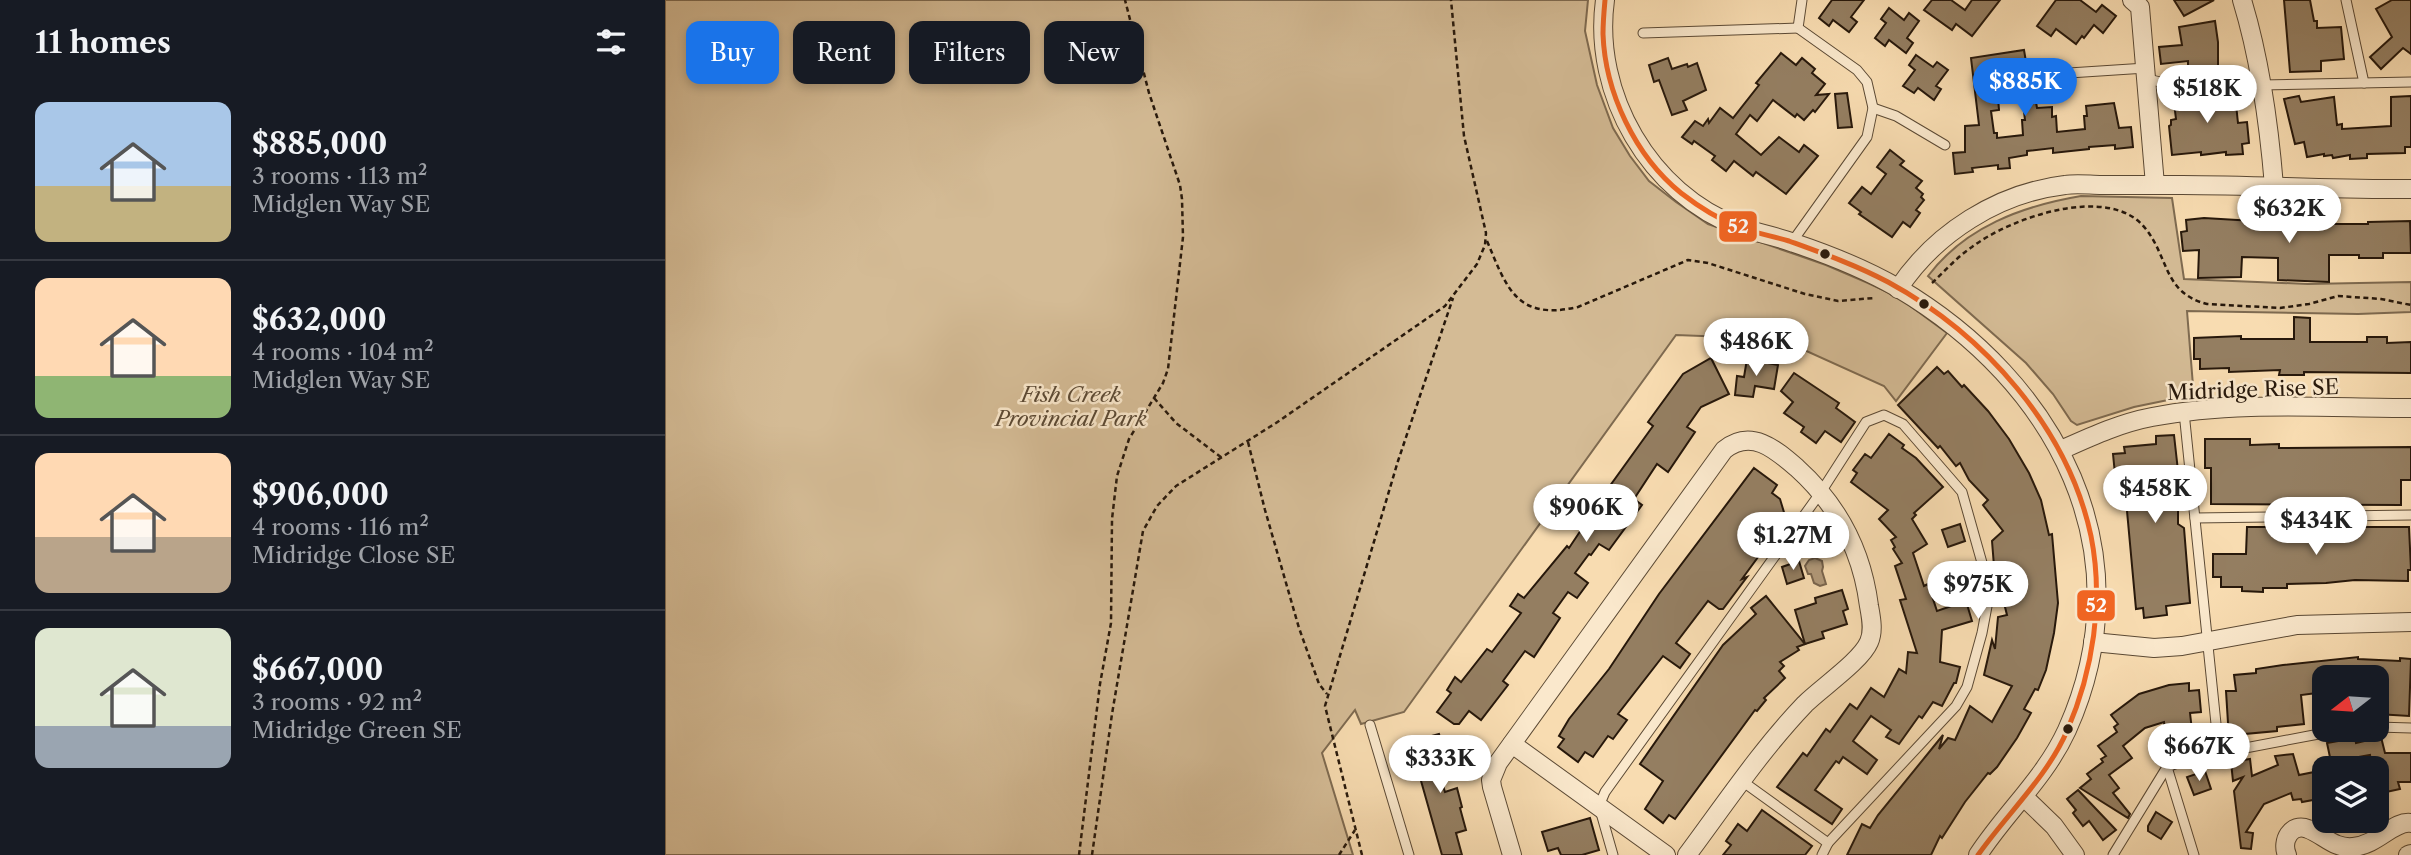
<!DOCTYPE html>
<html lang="en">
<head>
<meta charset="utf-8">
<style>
	body { margin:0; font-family:"Libre Caslon Text",serif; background:#20242c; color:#f1f3f6; height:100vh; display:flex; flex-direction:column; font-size:26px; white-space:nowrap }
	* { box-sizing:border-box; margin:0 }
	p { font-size:23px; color:#9ea1a6 }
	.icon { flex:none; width:38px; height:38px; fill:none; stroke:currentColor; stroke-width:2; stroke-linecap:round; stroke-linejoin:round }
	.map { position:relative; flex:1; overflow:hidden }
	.panel { display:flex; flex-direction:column; background:#171b24; width:665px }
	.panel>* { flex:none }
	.hud { position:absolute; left:21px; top:21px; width:665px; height:63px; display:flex; gap:14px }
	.needle { width:46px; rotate:253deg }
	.controls { position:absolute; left:1647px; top:665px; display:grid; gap:14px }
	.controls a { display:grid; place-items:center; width:77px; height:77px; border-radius:14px; background:#171b24; box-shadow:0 4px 10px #0003; font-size:35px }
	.price { position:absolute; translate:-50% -60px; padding:0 16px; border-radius:24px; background:#fff; color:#222; font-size:23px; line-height:46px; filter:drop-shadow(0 2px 4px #0008) }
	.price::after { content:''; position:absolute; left:50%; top:42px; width:21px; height:16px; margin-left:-10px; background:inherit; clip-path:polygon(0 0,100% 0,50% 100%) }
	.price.on { background:#1a73e8; color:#fff }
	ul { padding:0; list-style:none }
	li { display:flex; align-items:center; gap:21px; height:175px; padding:0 35px }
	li+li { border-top:2px solid #363941 }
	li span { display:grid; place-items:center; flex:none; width:196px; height:140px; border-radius:14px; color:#555 }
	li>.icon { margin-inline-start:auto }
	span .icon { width:84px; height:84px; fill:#fffc; stroke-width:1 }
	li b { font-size:30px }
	h2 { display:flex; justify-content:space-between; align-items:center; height:84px; padding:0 35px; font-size:30px }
	.pill { padding:0 24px; border-radius:14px; background:#171b24; box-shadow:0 4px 10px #0003; font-size:24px; line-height:63px }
	.pill.on { background:#1a73e8; color:#fff }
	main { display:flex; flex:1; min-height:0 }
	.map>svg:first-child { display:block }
	.green { fill:#d4bb95; stroke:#7e6a50; stroke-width:2 }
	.water { fill:#b19979; stroke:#7a654d; stroke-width:2 }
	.building { fill:#947e61; stroke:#27180b; stroke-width:2; fill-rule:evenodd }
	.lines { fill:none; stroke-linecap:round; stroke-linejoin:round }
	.service-casing { stroke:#5b4934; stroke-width:11 }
	.minor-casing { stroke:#5b4934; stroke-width:20 }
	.path { stroke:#27180b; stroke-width:2.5; stroke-dasharray:5 3.5; stroke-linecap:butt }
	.service { stroke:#fae8cc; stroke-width:9 }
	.minor { stroke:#fae8cc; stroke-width:18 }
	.bus-1-casing { stroke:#fae8cc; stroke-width:10 }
	.bus-1 { stroke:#f26522; stroke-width:5 }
	.bus-dot { fill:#27180b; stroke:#fae8cc; stroke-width:2.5 }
	.labels { text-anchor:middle; stroke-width:5; stroke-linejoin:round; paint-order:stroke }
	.street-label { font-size:21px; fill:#27180b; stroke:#fae8cc }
	.park-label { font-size:21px; font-style:italic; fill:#5b4934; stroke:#fae8cc }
	.line-badge { stroke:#fae8cc; stroke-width:2.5 }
	.badge-label { font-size:19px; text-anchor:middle; font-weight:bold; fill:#fff }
</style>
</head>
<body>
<main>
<section class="panel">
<h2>11 homes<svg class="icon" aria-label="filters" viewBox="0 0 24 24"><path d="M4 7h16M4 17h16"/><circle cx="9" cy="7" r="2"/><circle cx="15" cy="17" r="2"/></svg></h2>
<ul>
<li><span style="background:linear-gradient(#a9c7e8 60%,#c2b280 0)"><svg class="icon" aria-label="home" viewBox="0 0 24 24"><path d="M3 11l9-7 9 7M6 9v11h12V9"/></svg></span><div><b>$885,000</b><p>3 rooms · 113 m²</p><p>Midglen Way SE</p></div></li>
<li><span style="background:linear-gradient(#ffd9b3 70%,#8fb573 0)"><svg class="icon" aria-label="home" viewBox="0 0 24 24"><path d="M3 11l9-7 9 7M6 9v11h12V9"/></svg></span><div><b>$632,000</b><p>4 rooms · 104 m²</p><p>Midglen Way SE</p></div></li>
<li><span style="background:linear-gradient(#ffd9b3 60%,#b9a48a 0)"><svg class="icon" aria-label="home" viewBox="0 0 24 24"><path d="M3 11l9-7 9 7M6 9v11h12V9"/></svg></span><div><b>$906,000</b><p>4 rooms · 116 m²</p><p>Midridge Close SE</p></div></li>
<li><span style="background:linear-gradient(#dfe7d0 70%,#9aa5b1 0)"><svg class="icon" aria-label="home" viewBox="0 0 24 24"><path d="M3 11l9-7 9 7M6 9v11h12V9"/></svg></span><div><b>$667,000</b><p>3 rooms · 92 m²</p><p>Midridge Green SE</p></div></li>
</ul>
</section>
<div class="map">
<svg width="1746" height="855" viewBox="0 0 1746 855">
	<rect width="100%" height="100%" fill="#f8dcb1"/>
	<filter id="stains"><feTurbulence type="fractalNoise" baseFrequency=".00286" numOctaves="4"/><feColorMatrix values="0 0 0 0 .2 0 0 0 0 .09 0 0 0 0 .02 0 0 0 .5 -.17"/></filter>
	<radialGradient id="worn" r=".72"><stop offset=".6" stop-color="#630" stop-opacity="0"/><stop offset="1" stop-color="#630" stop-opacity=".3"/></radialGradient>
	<!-- green -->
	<g class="green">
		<polygon points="0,0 923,0 920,31 932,85 948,128 965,156 984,181 1011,202 1043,224 1161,265 1203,283 1233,297 1282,333 1231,401 1219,386 1115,339 1011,335 739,712 696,724 690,710 657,753 688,855 0,855"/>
		<path d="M1416 196 1507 198 1519 279 1643 284 1746 282V312L1693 314 1522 311 1529 398 1503 400 1469 407 1412 425 1406 421 1388 394 1361 363 1263 276C1300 227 1357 206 1416 196Z"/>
	</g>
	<!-- water -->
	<polygon class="water" points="1150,558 1157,561 1158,567 1157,571 1161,584 1155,586 1149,583 1146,574 1143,574 1140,566 1144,560"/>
	<!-- building -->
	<g class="building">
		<polygon points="1167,0 1199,0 1186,17 1192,22 1184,32 1168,20 1164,26 1154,18"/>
		<polygon points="1267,0 1286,0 1300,10 1307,0 1335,0 1307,36 1291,24 1287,30 1259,10"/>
		<polygon points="1391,0 1415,0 1431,12 1437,5 1451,16 1438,33 1429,25 1419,38 1417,36 1411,44 1391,29 1386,36 1372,26"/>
		<polygon points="1509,0 1549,0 1519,16"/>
		<polygon points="1619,0 1645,0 1649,21 1652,21 1652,28 1676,27 1679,59 1656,61 1656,71 1625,72"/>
		<polygon points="1727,0 1746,0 1746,54 1738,48 1716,69 1705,57 1727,37 1711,9"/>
		<polygon points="1224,8 1239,20 1244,13 1254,21 1242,38 1248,43 1241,53 1224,40 1220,46 1210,38 1221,23 1216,19"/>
		<polygon points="1550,21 1553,42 1553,69 1523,69 1523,61 1496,64 1494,47 1517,45 1514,27"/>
		<path d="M1359 50 1361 62 1370 61 1371 79H1367L1372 108 1387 107V117L1391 116 1392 132 1420 129 1419 116H1422L1421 106 1449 103 1454 128 1466 127 1468 147 1450 149V145L1424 147V149L1388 153V148L1362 151V155L1344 158 1345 168 1333 169V165L1307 168 1308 172 1290 174 1288 153 1300 152V126L1314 125 1306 58ZM1357 96 1360 120H1357L1358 135 1332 138V133H1329L1326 111 1334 110 1333 98Z"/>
		<polygon points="1116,53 1131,65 1137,58 1150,69 1147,73 1160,84 1151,95 1164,94 1150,112 1148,110 1139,120 1132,114 1130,117 1108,100 1092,121 1085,115 1071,134 1096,155 1114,137 1134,152 1139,145 1153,156 1121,194 1091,172 1088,176 1069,161 1061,171 1047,160 1050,156 1029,141 1027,144 1017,137 1030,121 1038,126 1043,119 1044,123 1055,108 1068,118 1094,85 1091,83"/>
		<polygon points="1251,55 1268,67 1272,62 1283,70 1271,86 1276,89 1269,100 1253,88 1249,93 1238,86 1250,70 1244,65"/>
		<polygon points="1003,58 1007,69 1022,64 1023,67 1032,63 1041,90 1018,101 1022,110 1007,115 994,80 989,82 984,65"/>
		<polygon points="1182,93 1187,127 1173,128 1170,94"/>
		<polygon points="1526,93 1526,95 1551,93 1552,96 1570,95 1573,123 1582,122 1584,143 1577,144 1578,154 1561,155 1561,152 1536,155 1536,152 1507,155 1504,126 1506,125 1506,120 1511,119 1508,95"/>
		<polygon points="1634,96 1636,102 1669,97 1672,125 1677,124 1677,129 1726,126 1726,97 1746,96 1746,147 1740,147 1740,153 1702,154 1702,158 1685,159 1685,155 1668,158 1667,155 1659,156 1659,154 1642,157 1639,142 1630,144 1619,99"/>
		<polygon points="1225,150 1239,161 1235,165 1257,181 1251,188 1258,194 1256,197 1259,200 1251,210 1255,213 1245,227 1238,222 1227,237 1194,214 1196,212 1184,203 1197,187 1206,194 1221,174 1212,167"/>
		<polygon points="1539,218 1641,224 1641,221 1658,222 1658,224 1703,224 1703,222 1745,221 1746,253 1718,253 1718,258 1694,258 1694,255 1664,255 1664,282 1613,280 1613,258 1577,257 1576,277 1533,278 1534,250 1518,251 1516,232 1522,231 1521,220"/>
		<polygon points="1629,317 1645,318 1645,342 1702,342 1702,337 1722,337 1722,343 1746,342 1746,373 1639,372 1639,375 1614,375 1615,370 1564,372 1564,368 1535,369 1535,359 1529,359 1529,338 1576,336 1576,339 1629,339"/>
		<polygon points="1046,358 1064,394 1036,407 1022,427 1030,432 1003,472 992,464 969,499 977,505 944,550 934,544 926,555 924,554 910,573 923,583 912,598 903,592 888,613 895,618 869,657 860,651 838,681 843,685 816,720 804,711 794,724 789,724 772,712 786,693 782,690 790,677 796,682 822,649 827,652 856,613 845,606 853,594 859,598 902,546 904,548 918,527 916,526 988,426 983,422 1018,374"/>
		<polygon points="1082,359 1113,365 1109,389 1090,386 1088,397 1070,395 1072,376 1079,377"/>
		<polygon points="1272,367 1279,374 1283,371 1297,387 1299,385 1323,411 1344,439 1364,473 1376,500 1384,535 1387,534 1393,603 1389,633 1381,670 1373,690 1370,689 1359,709 1366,713 1352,738 1332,767 1325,774 1323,773 1300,802 1277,838 1275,836 1266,855 1182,855 1197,824 1205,828 1213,815 1278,735 1274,749 1283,738 1290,740 1305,706 1327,722 1347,686 1319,675 1327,640 1330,649 1333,617 1342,615 1336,591 1336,565 1329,566 1327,541 1338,531 1318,505 1323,500 1304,480 1295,463 1291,466 1275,446 1273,448 1233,405"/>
		<polygon points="1129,373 1174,403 1171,408 1190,422 1176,442 1160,431 1151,443 1136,432 1139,427 1119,413 1128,402 1116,391"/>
		<polygon points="1224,434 1239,445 1237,448 1251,458 1278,487 1249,513 1251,515 1247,519 1262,544 1248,553 1259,586 1263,584 1272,611 1301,601 1307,621 1277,630 1275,662 1295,667 1291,683 1289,683 1277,706 1268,702 1257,718 1254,716 1234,744 1221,737 1226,730 1206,716 1188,741 1212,760 1202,774 1178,757 1174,763 1171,761 1150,790 1177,809 1167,824 1112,787 1138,753 1142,756 1161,729 1165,732 1185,704 1192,709 1206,688 1219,697 1234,669 1241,673 1243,652 1252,653 1235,600 1241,599 1230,566 1237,563 1228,549 1230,547 1226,540 1231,537 1214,519 1223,510 1186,482 1192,473 1188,470 1200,454 1206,458"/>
		<polygon points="1509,435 1515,489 1513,490 1513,524 1519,528 1525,603 1501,606 1502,615 1479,618 1478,608 1471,609 1461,500 1458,501 1455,473 1450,474 1448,454 1460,453 1459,447 1491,444 1491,436"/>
		<polygon points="1540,439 1585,439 1585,445 1614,444 1614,448 1746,447 1746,480 1736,480 1736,505 1546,504 1546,468 1540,468"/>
		<polygon points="1089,468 1112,485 1107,493 1115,499 1121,519 1077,579 1082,577 1058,609 1054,609 1043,601 1011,643 1025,654 1015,668 998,656 953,714 962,720 948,739 943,736 928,757 920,752 913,762 893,747 899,739 894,736 904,719 944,669 994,594"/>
		<polygon points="1155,517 1164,533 1151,546 1141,531"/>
		<polygon points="1295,524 1300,541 1283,547 1277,530"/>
		<polygon points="1582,527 1744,527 1746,570 1743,570 1743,581 1690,580 1661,583 1622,584 1622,588 1598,588 1598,592 1577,591 1577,587 1556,587 1556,577 1548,577 1548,554 1581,554"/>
		<polygon points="1134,561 1139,578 1122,584 1117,567"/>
		<polygon points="1307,579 1313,597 1295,603 1289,585"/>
		<polygon points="1177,590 1183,609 1178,611 1182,624 1157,632 1159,638 1140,644 1130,610 1151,603 1150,598"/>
		<polygon points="1101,596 1140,644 1132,647 1134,650 1115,662 1119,666 1114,671 1120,678 1099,698 1101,700 1092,711 1090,710 1010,819 1004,815 998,823 980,809 998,781 975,764 1058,645 1091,614 1086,608"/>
		<polygon points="1693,657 1693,659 1735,661 1735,658 1746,659 1744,716 1712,714 1712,677 1659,677 1659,692 1636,695 1639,724 1612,727 1612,731 1580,734 1580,738 1564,739 1561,691 1571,691 1569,675 1591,673 1591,669 1618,665"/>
		<polygon points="1524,683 1524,691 1534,690 1536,712 1525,713 1529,748 1502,750 1499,722 1480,728 1458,746 1467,758 1444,775 1454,788 1448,793 1465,814 1463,818 1415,788 1426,779 1422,774 1438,762 1436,759 1441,756 1433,746 1452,732 1449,727 1453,724 1446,715 1474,694 1504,685"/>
		<polygon points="774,734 782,760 771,763 780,792 792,788 797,807 795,808 801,830 791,833 797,855 777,855 747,749 754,747 752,740"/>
		<polygon points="1716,737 1720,753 1746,753 1746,782 1733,782 1735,789 1712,794 1712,768 1707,768 1705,755 1666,762 1662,743 1690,738 1691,743"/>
		<polygon points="1628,754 1634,775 1659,770 1659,798 1637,802 1636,799 1628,800 1626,793 1599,804 1581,832 1588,833 1586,849 1576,848 1569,791 1578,777 1568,781 1566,762 1585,759 1587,776 1613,765 1610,756"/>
		<polygon points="1540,771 1546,789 1529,795 1522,777"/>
		<polygon points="1413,790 1451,830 1438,840 1424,821 1418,826 1408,813 1411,810 1402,799"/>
		<polygon points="1097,810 1147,846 1140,855 1058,855 1066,845 1061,841 1073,824 1082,831"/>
		<polygon points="1491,812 1507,822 1496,839 1483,831 1483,826"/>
		<polygon points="925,818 934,850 917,855 896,855 893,848 883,851 877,832"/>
	</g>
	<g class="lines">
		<!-- service casing -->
		<g class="service-casing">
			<g id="service">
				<polyline points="1681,0 1699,83"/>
				<polyline points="978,33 1133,28"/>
				<polyline points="1404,73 1481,68"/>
				<polyline points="1482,79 1500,83 1596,85 1746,82"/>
				<polyline points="1208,108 1231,116 1280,145"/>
				<polyline points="1127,242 1202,137 1208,108 1202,82 1192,70 1133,28 1137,0"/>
				<polyline points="1519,412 1554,753"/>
				<polyline points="1530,518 1746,515"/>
				<polyline points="705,725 744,855"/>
				<polyline points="1712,727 1746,728"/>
				<polyline points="1502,767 1529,855"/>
				<polyline points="1077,781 1163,843"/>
				<polyline points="948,855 934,806 940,792 1156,492 1201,422 1219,415 1238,424 1297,492 1323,584 1323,601 1317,633 1302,687 1291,706 1163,843 1157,855"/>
				<polyline points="1448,855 1502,767 1520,760 1554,753 1675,730"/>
			</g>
		</g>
		<!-- minor casing -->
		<g class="minor-casing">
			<g id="minor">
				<path d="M940 0C927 94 985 194 1074 227 1092 233 1111 236 1129 243 1165 255 1200 269 1233 288 1392 382 1482 552 1402 730 1380 778 1341 812 1313 855"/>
				<polyline points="1467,0 1475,7 1490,185"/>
				<path d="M1577 0C1595 59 1604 124 1609 186"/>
				<path d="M1233 289C1270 233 1333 193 1400 185 1412 183 1425 185 1437 185 1464 185 1490 185 1517 185 1593 185 1670 190 1746 189"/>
				<path d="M1396 450C1425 437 1455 423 1487 417 1571 401 1661 408 1746 408"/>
				<polyline points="1428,642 1489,648 1517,646 1632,625 1746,622"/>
				<polyline points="847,744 1001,855"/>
				<polyline points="1359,797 1389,826 1410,855"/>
				<path d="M847 855 827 787 826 780 833 763 1059 450C1086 428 1110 449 1132 468 1173 505 1197 551 1204 606 1206 617 1209 631 1204 642 1196 661 1156 688 1140 704 1096 750 1060 804 1022 855"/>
				<path d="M1622 855C1616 841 1626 822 1643 829 1659 835 1669 849 1688 847 1713 845 1729 820 1746 823"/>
				<polyline points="1743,855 1746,854"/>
			</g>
		</g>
		<!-- path -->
		<g class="path">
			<path d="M822 241C842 288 851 321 913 307L1023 260 1043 263 1140 294 1173 301 1209 298"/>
			<path d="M1267 283C1280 271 1292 257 1307 247 1345 218 1444 183 1480 228 1504 257 1498 293 1542 304L1615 308 1644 304 1673 296 1716 299 1746 305"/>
			<polyline points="489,398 511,423 557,458"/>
			<polyline points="583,442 600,510 634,628 654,684 662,694"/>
			<polyline points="414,855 435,684 446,623 447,519 452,476 464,439 498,383 503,369 518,237 517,199 515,185 484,93 460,0"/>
			<polyline points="427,855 447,714 478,531 492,506 511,486 611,423 780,306 812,264 820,245 821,233 799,136 786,0"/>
			<polyline points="674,855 690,830"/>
			<polyline points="697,855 660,706 733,461 788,298"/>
		</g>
		<!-- service -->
		<use href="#service" class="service"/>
		<!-- minor -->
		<use href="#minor" class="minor"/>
		<!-- bus-1 casing -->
		<g class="bus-1-casing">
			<path id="bus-1" d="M940 0C939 11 938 23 938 34 940 92 970 156 1016 193 1034 207 1053 219 1074 227 1090 233 1107 236 1124 241 1157 253 1191 265 1223 282 1319 334 1403 428 1426 536 1439 601 1428 671 1402 731 1382 777 1342 814 1313 855"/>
		</g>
		<!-- bus-1 -->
		<use href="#bus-1" class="bus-1"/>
	</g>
	<!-- markers -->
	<g class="bus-dot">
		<circle cx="1160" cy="254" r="6"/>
		<circle cx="1259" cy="304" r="6"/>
		<circle cx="1403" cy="729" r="6"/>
	</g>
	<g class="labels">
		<!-- street labels -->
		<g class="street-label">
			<text transform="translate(1588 390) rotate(-2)" y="7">Midridge Rise SE</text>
		</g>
		<!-- park labels -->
		<g class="park-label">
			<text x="406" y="402">Fish Creek<tspan x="406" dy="24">Provincial Park</tspan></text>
		</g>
	</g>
	<g class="line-badge">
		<rect x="1053" y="210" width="40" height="33" rx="7" fill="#f26522"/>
		<rect x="1411" y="589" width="40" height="33" rx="7" fill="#f26522"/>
	</g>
	<g class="badge-label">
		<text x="1073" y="233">52</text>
		<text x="1431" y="612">52</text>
	</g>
	<rect width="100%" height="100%" filter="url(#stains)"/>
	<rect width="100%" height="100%" fill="url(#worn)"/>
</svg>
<div class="controls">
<a><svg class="needle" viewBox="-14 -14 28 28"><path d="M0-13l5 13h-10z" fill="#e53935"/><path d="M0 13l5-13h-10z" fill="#9ea1a6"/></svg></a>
<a><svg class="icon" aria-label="layers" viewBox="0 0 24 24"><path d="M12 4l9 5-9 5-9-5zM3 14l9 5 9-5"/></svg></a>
</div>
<b class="price on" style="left:1360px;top:118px">$885K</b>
<b class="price" style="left:1542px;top:125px">$518K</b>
<b class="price" style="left:1624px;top:245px">$632K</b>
<b class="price" style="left:1091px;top:378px">$486K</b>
<b class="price" style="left:1490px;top:525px">$458K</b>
<b class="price" style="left:921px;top:544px">$906K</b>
<b class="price" style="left:1651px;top:557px">$434K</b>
<b class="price" style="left:1128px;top:572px">$1.27M</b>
<b class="price" style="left:1313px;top:621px">$975K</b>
<b class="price" style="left:1534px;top:783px">$667K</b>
<b class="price" style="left:775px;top:795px">$333K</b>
<div class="hud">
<a class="pill on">Buy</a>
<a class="pill">Rent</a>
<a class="pill">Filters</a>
<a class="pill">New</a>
</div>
</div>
</main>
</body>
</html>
